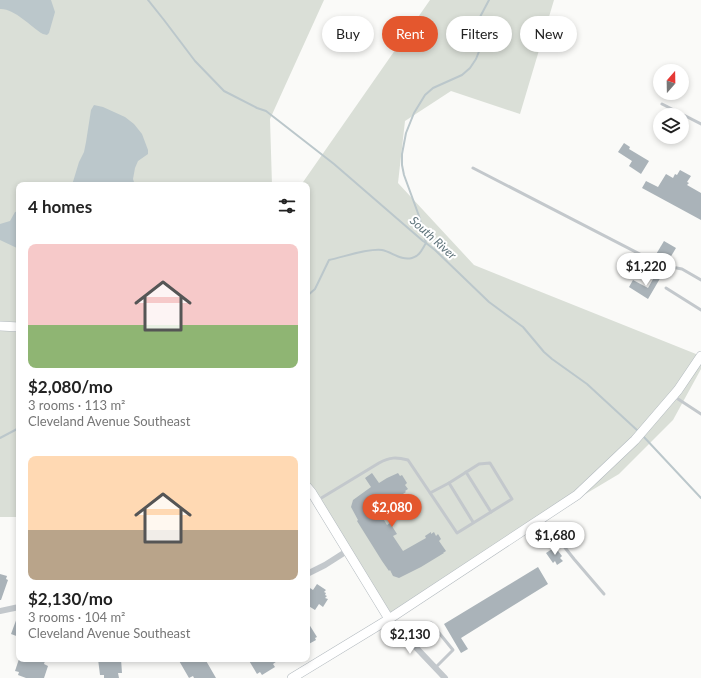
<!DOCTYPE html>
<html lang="en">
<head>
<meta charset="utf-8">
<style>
	body { margin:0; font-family:Lato,sans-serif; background:#f6f6f6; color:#222; height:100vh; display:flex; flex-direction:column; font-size:15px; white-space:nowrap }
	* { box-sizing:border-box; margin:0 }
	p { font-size:13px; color:#767676 }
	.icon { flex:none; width:22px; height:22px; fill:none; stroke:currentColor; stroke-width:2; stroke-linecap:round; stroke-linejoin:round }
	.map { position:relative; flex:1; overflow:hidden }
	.side { position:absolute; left:16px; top:182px; width:294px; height:480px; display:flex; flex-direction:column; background:#fff; border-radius:8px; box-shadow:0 2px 6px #0003 }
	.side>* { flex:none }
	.guide { position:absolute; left:322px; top:16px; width:319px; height:36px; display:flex; gap:8px }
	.needle { width:26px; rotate:20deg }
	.tools { position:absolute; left:653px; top:64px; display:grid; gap:8px }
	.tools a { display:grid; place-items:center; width:36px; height:36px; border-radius:50%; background:#fff; box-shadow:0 2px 6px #0003; font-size:20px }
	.price { position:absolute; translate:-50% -34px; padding:0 9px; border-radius:14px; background:#fff; color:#222; font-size:13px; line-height:26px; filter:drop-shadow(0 1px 2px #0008) }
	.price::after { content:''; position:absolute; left:50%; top:24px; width:12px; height:9px; margin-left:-6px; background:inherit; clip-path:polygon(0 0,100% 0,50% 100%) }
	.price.selected { background:#e4572e; color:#fff }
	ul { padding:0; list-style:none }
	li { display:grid; align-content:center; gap:8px; height:212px; padding:0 12px }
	li span { display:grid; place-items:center; height:124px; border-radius:8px; color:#555 }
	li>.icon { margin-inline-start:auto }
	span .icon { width:72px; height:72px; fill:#fffc; stroke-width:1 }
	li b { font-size:17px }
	h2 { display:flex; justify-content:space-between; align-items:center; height:48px; padding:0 12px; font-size:17px }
	.pill { padding:0 14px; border-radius:18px; background:#fff; box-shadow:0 2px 6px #0003; font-size:14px; line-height:36px }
	.pill.selected { background:#e4572e; color:#fff }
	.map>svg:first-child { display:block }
	.green { fill:#dadfd7 }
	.water { fill:#bbc7cb }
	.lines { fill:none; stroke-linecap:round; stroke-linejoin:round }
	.stream { stroke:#bbc7cb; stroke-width:2 }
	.building { fill:#aab3b9 }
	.secondary-casing { stroke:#b3babf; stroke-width:10 }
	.service { stroke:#c3c8cc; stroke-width:3 }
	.minor { stroke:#c3c8cc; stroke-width:6 }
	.secondary { stroke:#fff; stroke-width:9 }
	.labels { text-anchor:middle; stroke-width:4; stroke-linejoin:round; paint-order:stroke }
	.water-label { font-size:12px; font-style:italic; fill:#60757c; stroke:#fff }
</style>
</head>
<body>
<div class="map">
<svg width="701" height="678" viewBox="0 0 701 678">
	<rect width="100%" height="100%" fill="#fafaf8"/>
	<!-- green -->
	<g class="green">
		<polygon points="0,0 324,0 270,119 272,185 19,185 19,517 0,517"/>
		<polygon points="430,0 554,0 520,114 451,91 405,121 398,183 474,265 701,356 701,369 673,420 619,474 500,545 393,618 307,489 307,185 301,185"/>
	</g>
	<!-- water -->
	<g class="water">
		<path d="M0 0H51L55 12 49 33 47 35 43 34C31 27 14 8 0 9Z"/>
		<polygon points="94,105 103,107 125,117 134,124 142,134 148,150 148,154 138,161 135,168 133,179 135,185 72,185 79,162 84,152 86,142 91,110"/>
		<polygon points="19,211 19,249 0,240 0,224 10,221 15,212"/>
	</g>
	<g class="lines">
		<!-- stream -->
		<g class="stream">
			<polyline points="148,0 164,20 195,61 224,91 257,108 266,111 334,164 423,241 426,243 435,250 489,302 523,327 544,352 552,359 587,384 638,431"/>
			<path d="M307 296 315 289 329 260C344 257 367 248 382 250 392 252 401 261 412 258 420 256 422 249 426 243L419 216 404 175 402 165V154L406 133 414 113 425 95 433 88 462 75 470 68 476 59 480 49 481 39 479 28 480 17 489 0"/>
			<polyline points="643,436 701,498"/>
			<polyline points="0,438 19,428"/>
		</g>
	</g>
	<!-- building -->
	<g class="building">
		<polygon points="624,143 630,147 629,149 649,161 641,174 629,166 632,161 618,152"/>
		<polygon points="680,170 691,176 687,182 689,183 687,185 701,193 701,220 642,188 646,181 658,187 666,174 673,178 675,174 677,175"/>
		<polygon points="664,241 676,248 667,263 655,256"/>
		<polygon points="657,272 662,275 648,299 629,287 633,280 648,288"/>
		<polygon points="372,473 379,483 387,478 398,473 400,476 402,475 407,483 405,485 408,489 405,491 406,492 378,510 387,525 390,523 397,534 393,536 403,551 426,538 425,536 431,532 431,534 434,532 436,536 438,534 441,539 439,541 446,551 443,553 444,553 421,567 399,578 393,576 390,570 389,571 382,561 357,521 358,520 351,507 353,500 371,487 365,478"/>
		<polygon points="555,547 562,556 560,558 563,561 557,565 555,561 553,563 546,553"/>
		<polygon points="538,567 548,584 461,638 468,649 461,653 444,624"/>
		<polygon points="0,574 7,576 6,579 8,580 1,600 0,600"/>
		<polygon points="317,584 326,590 324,592 326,593 325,595 327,596 325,598 328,599 323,607 319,604 315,610 307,605 307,592 310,588 313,590"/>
		<polygon points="18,615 19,615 19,637 11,634"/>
		<polygon points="307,621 317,637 315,638 316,640 307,645"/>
		<polygon points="19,659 39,659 45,661 44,664 48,666 44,678 26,678 18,675 19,672 15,671"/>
		<polygon points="98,659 121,659 122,673 118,673 119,678 104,678 104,675 100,675"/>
		<polygon points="178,659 205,659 216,678 194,678 193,676 189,678"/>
		<polygon points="248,659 280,659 273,664 275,667 262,675 260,672 257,674"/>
	</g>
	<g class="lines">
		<!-- secondary casing -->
		<g class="secondary-casing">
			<g id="secondary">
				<polyline points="0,326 19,327"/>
				<polyline points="307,487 312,493 389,619"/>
				<polyline points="292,678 389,619 577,495 635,440 678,390 701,356"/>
			</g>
		</g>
		<!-- service -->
		<g class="service">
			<polyline points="662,104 701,124"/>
			<polyline points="473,168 661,265 682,269 701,280"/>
			<polyline points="666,288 701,310"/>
			<polyline points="675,397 701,414"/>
			<polyline points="466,472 491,512"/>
			<polyline points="449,483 473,522"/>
			<path d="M318 500 379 463C390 457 396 457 408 460L457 533 512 499 507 491 490 463 479 464 449 483 430 493"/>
			<polyline points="543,520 574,559 604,594"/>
			<polyline points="431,623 453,650 435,668"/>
		</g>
		<!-- minor -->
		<g class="minor">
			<polyline points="307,574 325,565 347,551"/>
			<polyline points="0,611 19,607"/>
			<polyline points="389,619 445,678"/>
		</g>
		<!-- secondary -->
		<use href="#secondary" class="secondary"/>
	</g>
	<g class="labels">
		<!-- water labels -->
		<g class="water-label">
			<text transform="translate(433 238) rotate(42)" y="4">South River</text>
		</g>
	</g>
</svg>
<div class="tools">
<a><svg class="needle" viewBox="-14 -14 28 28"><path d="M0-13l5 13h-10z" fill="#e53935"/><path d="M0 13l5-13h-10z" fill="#767676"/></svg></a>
<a><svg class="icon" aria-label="layers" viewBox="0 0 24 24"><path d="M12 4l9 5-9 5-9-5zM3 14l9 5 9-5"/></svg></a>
</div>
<b class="price" style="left:646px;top:287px">$1,220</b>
<b class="price selected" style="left:392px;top:528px">$2,080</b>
<b class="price" style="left:555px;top:556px">$1,680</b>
<b class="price" style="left:410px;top:655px">$2,130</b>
<div class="guide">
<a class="pill">Buy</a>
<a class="pill selected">Rent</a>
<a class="pill">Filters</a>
<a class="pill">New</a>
</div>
<section class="side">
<h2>4 homes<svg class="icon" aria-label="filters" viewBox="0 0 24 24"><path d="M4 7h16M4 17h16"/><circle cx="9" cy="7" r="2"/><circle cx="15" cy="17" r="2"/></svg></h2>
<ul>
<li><span style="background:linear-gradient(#f6c9c9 65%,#8fb573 0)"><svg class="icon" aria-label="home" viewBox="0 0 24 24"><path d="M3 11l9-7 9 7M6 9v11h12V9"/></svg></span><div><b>$2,080/mo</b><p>3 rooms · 113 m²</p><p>Cleveland Avenue Southeast</p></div></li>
<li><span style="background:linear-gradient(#ffd9b3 60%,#b9a48a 0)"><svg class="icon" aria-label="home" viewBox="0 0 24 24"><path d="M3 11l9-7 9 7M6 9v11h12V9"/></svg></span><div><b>$2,130/mo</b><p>3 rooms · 104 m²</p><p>Cleveland Avenue Southeast</p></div></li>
</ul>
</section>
</div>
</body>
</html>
